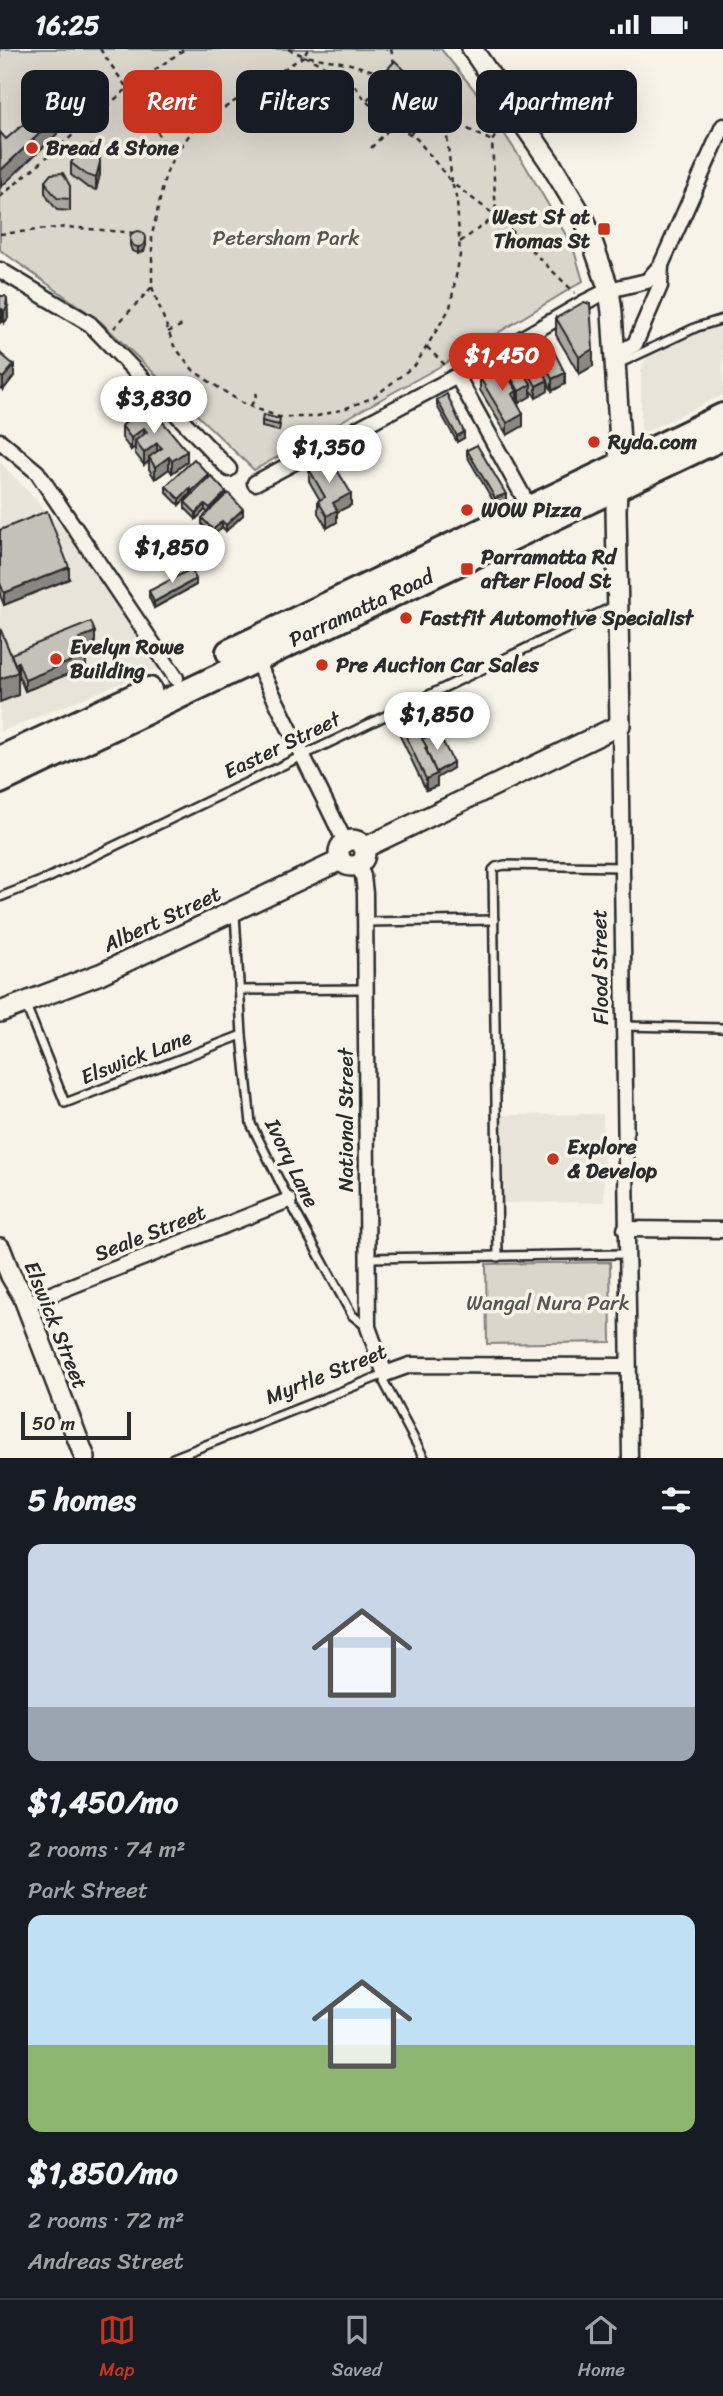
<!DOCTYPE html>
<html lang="en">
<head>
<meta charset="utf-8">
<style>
	body { margin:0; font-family:Sriracha,sans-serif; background:#20242c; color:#f1f3f6; height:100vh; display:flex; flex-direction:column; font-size:26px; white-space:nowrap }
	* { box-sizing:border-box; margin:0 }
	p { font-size:23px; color:#9ea1a6 }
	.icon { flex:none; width:38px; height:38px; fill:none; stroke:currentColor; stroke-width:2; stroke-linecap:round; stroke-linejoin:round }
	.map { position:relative; height:1409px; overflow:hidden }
	.sheet { display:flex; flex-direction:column; background:#171b24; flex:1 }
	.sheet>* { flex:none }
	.top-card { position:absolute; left:21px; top:21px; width:682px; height:63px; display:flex; gap:14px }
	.scale { position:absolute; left:21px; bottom:18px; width:110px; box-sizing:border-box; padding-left:7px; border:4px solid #2b2b2b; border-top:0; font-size:19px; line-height:24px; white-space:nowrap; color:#2b2b2b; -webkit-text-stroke:5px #f7f3e8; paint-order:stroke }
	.price { position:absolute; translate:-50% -60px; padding:0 16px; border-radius:24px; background:#fff; color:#222; font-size:23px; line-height:46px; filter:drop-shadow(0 2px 4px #0008) }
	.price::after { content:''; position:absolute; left:50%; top:42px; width:21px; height:16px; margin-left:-10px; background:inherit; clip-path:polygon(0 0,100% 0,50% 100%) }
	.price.selected { background:#c8321e; color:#fff }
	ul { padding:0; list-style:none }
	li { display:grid; align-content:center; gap:14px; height:371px; padding:0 28px }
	li span { display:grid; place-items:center; height:217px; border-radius:14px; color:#555 }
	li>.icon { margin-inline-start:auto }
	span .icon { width:126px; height:126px; fill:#fffc; stroke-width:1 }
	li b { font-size:30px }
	h2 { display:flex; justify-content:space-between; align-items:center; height:84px; padding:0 28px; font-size:30px }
	.tag { padding:0 24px; border-radius:14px; background:#171b24; box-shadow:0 7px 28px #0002; font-size:24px; line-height:63px }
	.tag.selected { background:#c8321e; color:#fff }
	.status { display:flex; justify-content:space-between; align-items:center; height:49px; padding:0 35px; background:#171b24; direction:ltr }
	.status svg { height:19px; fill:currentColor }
	.dock { display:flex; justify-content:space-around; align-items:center; height:98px; border-top:2px solid #363941; background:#171b24; font-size:19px; color:#9ea1a6 }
	.dock a { display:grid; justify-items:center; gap:4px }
	.dock .selected { color:#c8321e }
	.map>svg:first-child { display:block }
	.built { fill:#e8e4da }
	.green { fill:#dad6cc; stroke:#82807c; stroke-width:2 }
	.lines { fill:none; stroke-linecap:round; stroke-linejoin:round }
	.lane-casing { stroke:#2b2b2b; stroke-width:12 }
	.street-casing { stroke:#2b2b2b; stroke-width:19 }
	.secondary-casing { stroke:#2b2b2b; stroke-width:24 }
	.highway-casing { stroke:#2b2b2b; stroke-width:30 }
	.path { stroke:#2b2b2b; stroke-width:2.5; stroke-dasharray:5 5; stroke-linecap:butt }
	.lane { stroke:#f7f3e8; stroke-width:7 }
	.street { stroke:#f7f3e8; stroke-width:14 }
	.secondary { stroke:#f7f3e8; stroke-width:19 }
	.highway { stroke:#f7f3e8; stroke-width:24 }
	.wall { fill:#a9a69f; stroke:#2b2b2b; stroke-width:2 }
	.shaded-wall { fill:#898782; stroke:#2b2b2b; stroke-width:2 }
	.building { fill:#c4c1b9; stroke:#2b2b2b; stroke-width:2 }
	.poi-dot { fill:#c8321e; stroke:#f7f3e8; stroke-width:2.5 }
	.labels { text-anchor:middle; stroke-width:7; stroke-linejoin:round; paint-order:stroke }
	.poi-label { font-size:21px; font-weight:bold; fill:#2b2b2b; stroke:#f7f3e8; text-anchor:start }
	.park-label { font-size:21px; fill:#575653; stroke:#f7f3e8 }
	.street-label { font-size:21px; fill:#2b2b2b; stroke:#f7f3e8 }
</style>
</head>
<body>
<div class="status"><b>16:25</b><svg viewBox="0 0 49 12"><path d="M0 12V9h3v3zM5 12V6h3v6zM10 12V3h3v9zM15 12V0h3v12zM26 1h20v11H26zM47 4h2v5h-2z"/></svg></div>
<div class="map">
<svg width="723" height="1409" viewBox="0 0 723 1409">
	<rect width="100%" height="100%" fill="#f7f3e8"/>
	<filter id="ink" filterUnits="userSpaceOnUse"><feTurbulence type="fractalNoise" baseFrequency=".0143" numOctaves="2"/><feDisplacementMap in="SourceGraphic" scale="14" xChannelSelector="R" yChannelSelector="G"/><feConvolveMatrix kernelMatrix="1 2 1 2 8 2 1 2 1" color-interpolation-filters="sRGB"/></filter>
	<g filter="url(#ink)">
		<!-- built -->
		<g class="built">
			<polygon points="723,274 723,346 645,383 641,380 641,322 647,307 696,283"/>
			<polygon points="0,413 71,488 158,619 0,683"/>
			<polygon points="603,1065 604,1153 503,1154 502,1066"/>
		</g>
		<!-- green -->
		<g class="green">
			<polygon points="0,0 441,0 480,48 525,116 573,198 583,232 473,299 254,421 101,273 0,201"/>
			<polygon points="610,1213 611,1293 487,1295 486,1215"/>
		</g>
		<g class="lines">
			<!-- lane casing -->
			<g class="lane-casing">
				<g id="lane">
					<polyline points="618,315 697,278 723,270"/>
					<polyline points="0,848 46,830 616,556"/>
					<polyline points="235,864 242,986 251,1075 289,1151 352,1266 367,1278"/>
					<polyline points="366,873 494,871"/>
					<polyline points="239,941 366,940"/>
					<polyline points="25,954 65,1054 242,986"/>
					<polyline points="623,977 723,979"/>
					<polyline points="498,1208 493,821 496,818 505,816 621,818"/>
					<polyline points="368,1209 626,1205"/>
					<polyline points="173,1409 385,1325 384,1333 424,1409"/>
				</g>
			</g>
			<!-- street casing -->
			<g class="street-casing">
				<g id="street">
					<polyline points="0,221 90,275 229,420"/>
					<polyline points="615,306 635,295 660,237 661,216"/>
					<polyline points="457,327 529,458"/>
					<polyline points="0,392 37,423 176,629"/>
					<polyline points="255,434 457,327 585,253 609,241 647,232 661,216 723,77"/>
					<polyline points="255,609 345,793"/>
					<polyline points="620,676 630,1409"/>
					<polyline points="358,816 363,827 365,844 368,1278 385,1325 410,1316 628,1317"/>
					<polyline points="625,1180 723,1181"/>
					<polyline points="26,1255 289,1151"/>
				</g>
			</g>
			<!-- secondary casing -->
			<g class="secondary-casing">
				<g id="secondary">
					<circle cx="352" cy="804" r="13"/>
					<polyline points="364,799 620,676 616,461 620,394 612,263 609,241 585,172 549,112 472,0"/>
					<polyline points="0,963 100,925 341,811"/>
					<polyline points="0,1199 11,1227 23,1247 85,1409"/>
				</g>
			</g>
			<!-- highway casing -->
			<g class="highway-casing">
				<g id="highway">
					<polyline points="229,603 723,367"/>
					<polyline points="0,710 149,641"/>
					<polyline points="0,732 723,388"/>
				</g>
			</g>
			<!-- path -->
			<g class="path">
				<polyline points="100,0 174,107"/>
				<polyline points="288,0 304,7 308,0"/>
				<polyline points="391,0 394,14"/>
				<polyline points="304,7 349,29 366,52 387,71 417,90 452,134 457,151 460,206 450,259 416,315 374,348 344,360 314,368 279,368 244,355 219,339 194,322 174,297 152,238 152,186 165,128 174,107 195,78 304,7 347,14 377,23 387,22"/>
				<polyline points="367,51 377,41"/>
				<polyline points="426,53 442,67 492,92"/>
				<polyline points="442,69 447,88 452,134 496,167 575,244"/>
				<polyline points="410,86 426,63"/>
				<polyline points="371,99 393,76"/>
				<polyline points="0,148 127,40 185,0"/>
				<polyline points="0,185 67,178 135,184"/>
				<polyline points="460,193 496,167 492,92 503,75"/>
				<polyline points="114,279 152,238"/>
				<polyline points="168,283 182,276"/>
				<polyline points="427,298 447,318"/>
				<polyline points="251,357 257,344"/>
			</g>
			<!-- lane -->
			<use href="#lane" class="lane"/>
			<!-- street -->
			<use href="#street" class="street"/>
			<!-- secondary -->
			<use href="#secondary" class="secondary"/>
			<!-- highway -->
			<use href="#highway" class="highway"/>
		</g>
		<!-- wall -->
		<g class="wall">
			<polygon points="375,33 426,59 437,62 437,75 433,78 428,78 423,73 424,62 407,80 375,50"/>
			<polygon points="71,114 100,125 96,141 87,138 71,126"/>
			<polygon points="45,132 70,137 70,162 57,161 49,151 45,144"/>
			<polygon points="130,190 146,196 144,202 138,204 132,202 130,196"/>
			<polygon points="0,247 7,257 8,269 4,274 2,272"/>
			<polygon points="556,269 593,317 579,325 556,286"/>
			<polygon points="535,297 565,335 552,342 548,333 548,342 536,349 531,341 531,347 519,354 517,351 523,377 507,386 480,341 480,329 503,321 503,315 519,313 519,306 535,307"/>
			<polygon points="0,304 14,327 3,341 0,339"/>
			<polygon points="437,351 464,389 457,393 437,357"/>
			<polygon points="147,354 187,413 172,424 169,420 155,430 149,420 149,412 144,416 135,404 135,398 131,401 122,389 122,377"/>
			<polygon points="262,372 280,376 279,382 262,378"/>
			<polygon points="467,401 506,451 495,455 467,407"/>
			<polygon points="309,420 351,456 337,463 337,473 327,479 318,464 318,452 320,451 309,432"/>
			<polygon points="209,429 226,446 243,466 226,482 222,478 213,487 202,475 202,469 208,464 205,461 196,470 185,459 185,453 191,447 190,445 179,456 166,443 166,437"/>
			<polygon points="0,481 69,530 4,556 0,546"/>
			<polygon points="196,536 154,559 149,548 149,542"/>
			<polygon points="95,595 83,599 86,618 25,642 18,625 18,646 11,605"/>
			<polygon points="406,659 433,670 416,678 422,690 453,719 437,729 437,737 426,741 400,687 400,675 409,671 406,665"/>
		</g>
		<!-- shaded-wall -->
		<g class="shaded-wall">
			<polygon points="427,42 427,59 407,80 407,62"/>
			<polygon points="57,68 57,85 1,138 1,121"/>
			<polygon points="437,69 437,75 433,78 433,72"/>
			<polygon points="100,113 100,125 96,141 96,129"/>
			<polygon points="146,190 146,196 144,202 138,204 138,198"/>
			<polygon points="7,249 8,269 4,274 4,262"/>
			<polygon points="2,260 2,272 0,274 0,262"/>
			<polygon points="593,300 593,317 579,325 579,308"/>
			<polygon points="14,316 14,327 3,341 3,329"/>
			<polygon points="565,324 565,335 552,342 552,330"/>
			<polygon points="548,331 548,342 536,349 536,337"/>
			<polygon points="531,335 531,347 519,354 519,342"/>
			<polygon points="517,342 517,354 512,345"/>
			<polygon points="523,365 523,377 507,386 507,374"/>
			<polygon points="144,379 144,391 135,392 135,398 131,401 131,389"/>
			<polygon points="464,383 464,389 457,393 457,387"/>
			<polygon points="157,394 157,405 149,408 149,412 144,416 144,404"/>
			<polygon points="187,402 187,413 172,424 172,412"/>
			<polygon points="169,408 169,420 155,430 155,418"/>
			<polygon points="209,426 209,432 192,448 192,442"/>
			<polygon points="190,439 190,445 179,456 179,450"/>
			<polygon points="226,443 226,449 210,465 210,459"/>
			<polygon points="351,444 351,456 337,463 337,473 327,479 327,467 333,454"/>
			<polygon points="506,445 506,451 495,455 495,449"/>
			<polygon points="205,455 205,461 196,470 196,464"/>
			<polygon points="243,460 243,466 226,482 226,476"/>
			<polygon points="222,472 222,478 213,487 213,481"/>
			<polygon points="69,518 69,530 4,556 4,544"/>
			<polygon points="196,530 196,536 154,559 154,553"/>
			<polygon points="95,583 95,595 79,601 79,589"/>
			<polygon points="86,606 86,618 25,642 25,631"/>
			<polygon points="18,613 18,646 0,653 0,630 11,616"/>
			<polygon points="433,664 433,670 413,679 413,673"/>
			<polygon points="453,713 453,719 437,729 437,737 426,741 426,730"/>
		</g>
		<!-- building -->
		<g class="building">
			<polygon points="395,12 427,42 407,62 375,33"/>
			<polygon points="47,55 57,68 1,121 0,83 6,90"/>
			<polygon points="429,58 437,62 437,69 433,72 428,72 423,67 425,60"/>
			<polygon points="99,96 100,113 96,129 87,126 71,114 81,97"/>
			<polygon points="63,124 70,137 70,150 57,149 49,139 45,132 51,125"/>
			<circle cx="138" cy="190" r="8"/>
			<polygon points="0,247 5,247 7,249 6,256 8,257 4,262 2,260 0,262"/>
			<polygon points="584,253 590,255 593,300 579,308 556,269"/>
			<polygon points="548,291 565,324 552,330 535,297"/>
			<polygon points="531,300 548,331 536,337 519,306"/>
			<polygon points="0,304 14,316 3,329 0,327"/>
			<polygon points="516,308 531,335 519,342 503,315"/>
			<polygon points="501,316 517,342 512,345 523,365 507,374 480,329"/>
			<polygon points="447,345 464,383 457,387 437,351"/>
			<polygon points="147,354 187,402 172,412 169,408 155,418 149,408 162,399 157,394 144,404 135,392 147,383 144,379 131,389 122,377"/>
			<polygon points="263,366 280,370 279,376 262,372"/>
			<polygon points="477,396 506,445 495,449 467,401"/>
			<polygon points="329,408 351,444 333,454 337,461 327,467 318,452 325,448 309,420"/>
			<polygon points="194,410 209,426 192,442 190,439 179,450 166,437"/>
			<polygon points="211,427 226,443 210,459 205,455 196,464 185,453"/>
			<polygon points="228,444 243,460 226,476 222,472 213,481 202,469"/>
			<polygon points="47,462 69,518 4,544 0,534 0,481"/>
			<polygon points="191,520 196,530 154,553 149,542"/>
			<polygon points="91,573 95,583 79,589 86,606 25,631 18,613 15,615 11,605"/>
			<polygon points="0,579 18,623 0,630"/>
			<polygon points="426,649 433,664 413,673 406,659"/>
			<polygon points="412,670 427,698 425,699 437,725 426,730 400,675"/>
			<polygon points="438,683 453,713 436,723 427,702 427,698 422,690"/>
		</g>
	</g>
	<!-- markers -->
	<g class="poi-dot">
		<circle cx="32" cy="99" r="7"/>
		<rect x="597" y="173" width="14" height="14" rx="3.5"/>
		<circle cx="594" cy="393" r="7"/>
		<circle cx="467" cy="461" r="7"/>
		<rect x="460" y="513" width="14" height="14" rx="3.5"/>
		<circle cx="406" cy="569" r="7"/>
		<circle cx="56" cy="610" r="7"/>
		<circle cx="322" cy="616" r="7"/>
		<circle cx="553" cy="1110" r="7"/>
	</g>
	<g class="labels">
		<!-- poi labels -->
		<g class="poi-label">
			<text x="46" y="106">Bread &amp; Stone</text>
			<text x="590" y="175" text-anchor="end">West St at<tspan x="590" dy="24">Thomas St</tspan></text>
			<text x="608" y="400">Ryda.com</text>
			<text x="481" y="468">WOW Pizza</text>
			<text x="481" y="515">Parramatta Rd<tspan x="481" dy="24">after Flood St</tspan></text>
			<text x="420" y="576">Fastfit Automotive Specialist</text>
			<text x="70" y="605">Evelyn Rowe<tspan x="70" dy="24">Building</tspan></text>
			<text x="336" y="623">Pre Auction Car Sales</text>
			<text x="567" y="1105">Explore<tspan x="567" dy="24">&amp; Develop</tspan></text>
		</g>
		<!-- park labels -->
		<g class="park-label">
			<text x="286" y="196">Petersham Park</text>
			<text x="548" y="1261">Wangal Nura Park</text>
		</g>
		<!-- street labels -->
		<g class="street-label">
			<text transform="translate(361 559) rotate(-25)" y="7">Parramatta Road</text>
			<text transform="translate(282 696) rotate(-26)" y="7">Easter Street</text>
			<text transform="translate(162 870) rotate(-25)" y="7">Albert Street</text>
			<text transform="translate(600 918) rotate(-91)" y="7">Flood Street</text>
			<text transform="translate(136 1008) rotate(-21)" y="7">Elswick Lane</text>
			<text transform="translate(346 1071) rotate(-90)" y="7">National Street</text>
			<text transform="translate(292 1114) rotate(64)" y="7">Ivory Lane</text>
			<text transform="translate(150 1184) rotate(-22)" y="7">Seale Street</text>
			<text transform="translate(56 1276) rotate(68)" y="7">Elswick Street</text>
			<text transform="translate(326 1325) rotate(-22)" y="7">Myrtle Street</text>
		</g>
	</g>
</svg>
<div class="scale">50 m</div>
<b class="price selected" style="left:502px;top:344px">$1,450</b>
<b class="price" style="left:154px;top:387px">$3,830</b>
<b class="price" style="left:329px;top:436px">$1,350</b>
<b class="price" style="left:172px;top:536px">$1,850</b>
<b class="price" style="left:437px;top:703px">$1,850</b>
<div class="top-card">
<a class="tag">Buy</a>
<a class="tag selected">Rent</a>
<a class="tag">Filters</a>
<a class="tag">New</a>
<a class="tag">Apartment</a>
</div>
</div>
<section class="sheet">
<h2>5 homes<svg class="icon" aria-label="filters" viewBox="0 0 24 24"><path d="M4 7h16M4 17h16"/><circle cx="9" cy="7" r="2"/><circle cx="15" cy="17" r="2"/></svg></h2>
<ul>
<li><span style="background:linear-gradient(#c9d6e8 75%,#9aa5b1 0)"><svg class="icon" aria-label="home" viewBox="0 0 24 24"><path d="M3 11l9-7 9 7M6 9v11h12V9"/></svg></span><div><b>$1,450/mo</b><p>2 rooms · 74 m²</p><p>Park Street</p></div></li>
<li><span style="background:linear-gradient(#bfe0f5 60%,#8fb573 0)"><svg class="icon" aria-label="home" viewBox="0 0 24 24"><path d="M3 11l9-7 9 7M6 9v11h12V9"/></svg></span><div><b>$1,850/mo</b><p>2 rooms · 72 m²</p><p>Andreas Street</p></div></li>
</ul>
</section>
<nav class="dock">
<a class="selected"><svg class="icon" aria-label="map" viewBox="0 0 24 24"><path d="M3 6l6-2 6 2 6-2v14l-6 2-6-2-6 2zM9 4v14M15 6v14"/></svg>Map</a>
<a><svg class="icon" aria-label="saved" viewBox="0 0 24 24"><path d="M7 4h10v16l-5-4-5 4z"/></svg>Saved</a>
<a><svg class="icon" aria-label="home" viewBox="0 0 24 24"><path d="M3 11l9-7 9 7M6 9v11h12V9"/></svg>Home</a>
</nav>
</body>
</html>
